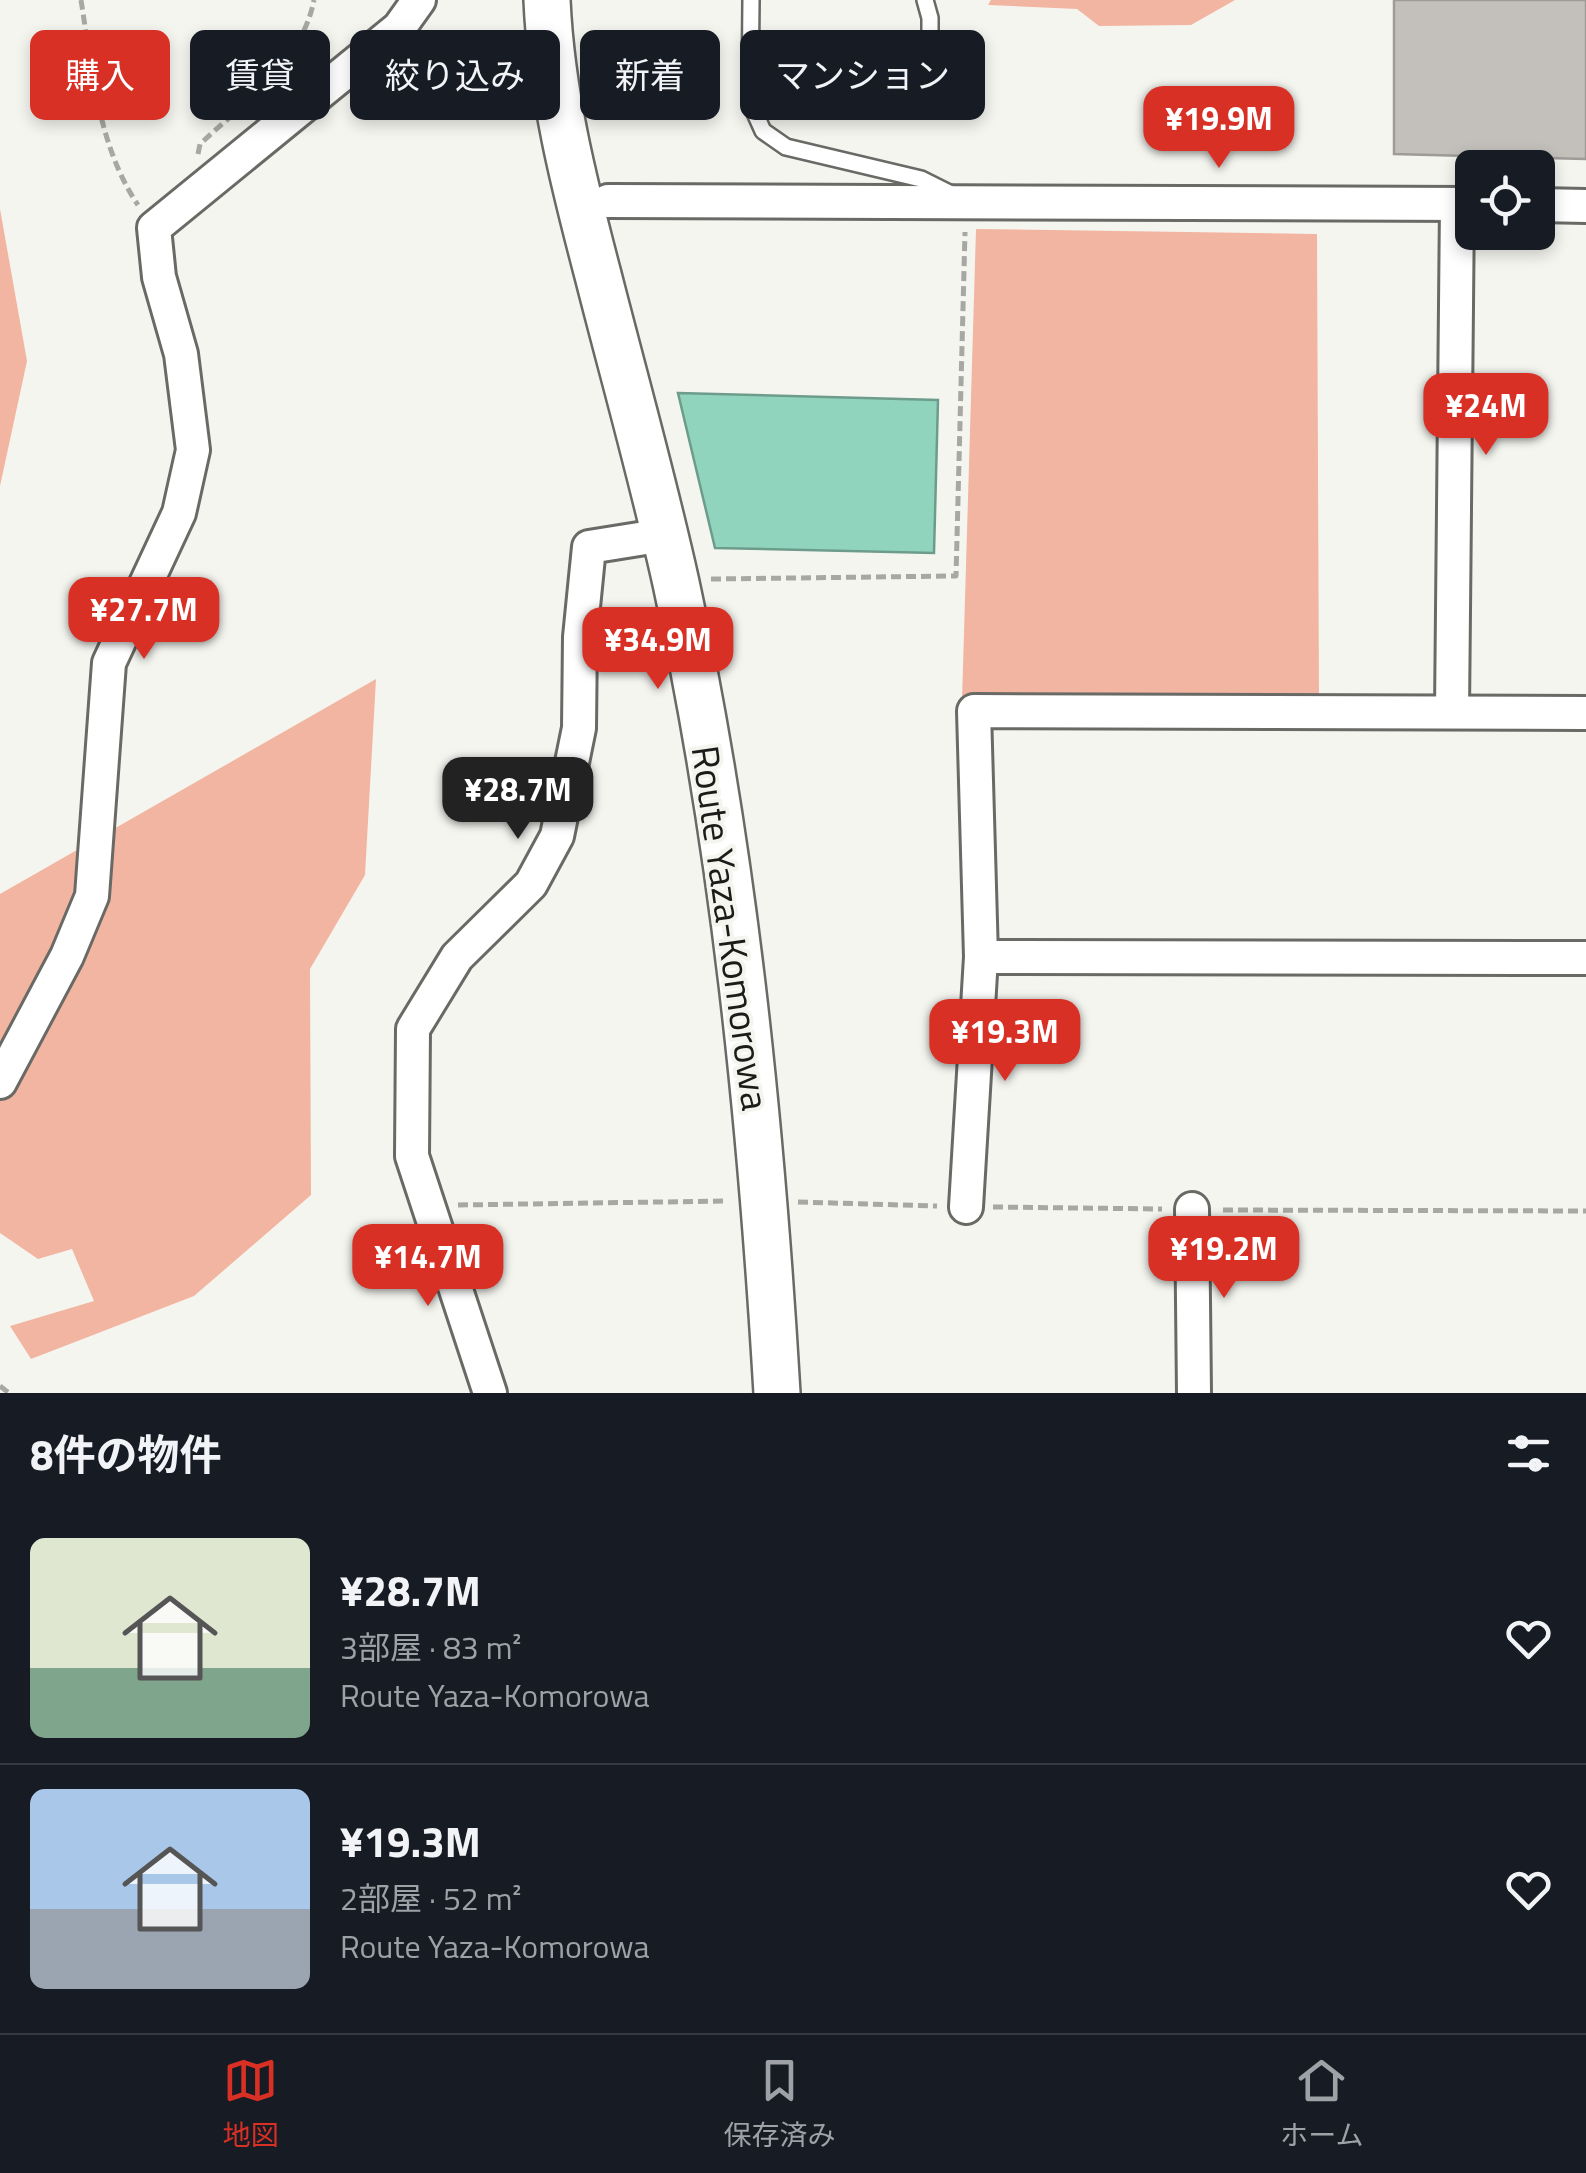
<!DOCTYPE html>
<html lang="ja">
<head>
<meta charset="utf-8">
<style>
	body { margin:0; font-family:"Titillium Web","Noto Sans JP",sans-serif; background:#20242c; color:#f1f3f6; height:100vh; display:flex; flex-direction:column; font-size:38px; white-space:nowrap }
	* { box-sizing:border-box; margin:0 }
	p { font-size:32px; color:#9ea1a6 }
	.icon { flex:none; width:55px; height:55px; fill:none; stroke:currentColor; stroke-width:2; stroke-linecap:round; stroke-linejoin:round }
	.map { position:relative; height:1393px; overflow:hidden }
	.details { display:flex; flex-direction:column; background:#171b24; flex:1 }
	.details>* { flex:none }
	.top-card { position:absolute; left:30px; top:30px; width:1000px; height:90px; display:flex; gap:20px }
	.buttons { position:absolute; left:1455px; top:150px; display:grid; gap:20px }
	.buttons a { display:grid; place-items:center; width:100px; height:100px; border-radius:15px; background:#171b24; box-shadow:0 5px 15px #0003; font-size:50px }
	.price { position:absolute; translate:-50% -85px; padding:0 22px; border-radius:20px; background:#d93025; color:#fff; font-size:32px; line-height:65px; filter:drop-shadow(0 2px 5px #0008) }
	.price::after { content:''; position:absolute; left:50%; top:60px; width:30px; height:22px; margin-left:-15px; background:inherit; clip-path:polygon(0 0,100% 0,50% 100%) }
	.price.current { background:#222; color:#fff }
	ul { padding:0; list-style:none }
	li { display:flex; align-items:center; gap:30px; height:250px; padding:0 30px }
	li+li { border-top:2px solid #363941 }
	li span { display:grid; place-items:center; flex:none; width:280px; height:200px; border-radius:15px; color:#555 }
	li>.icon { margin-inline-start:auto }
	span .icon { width:120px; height:120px; fill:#fffc; stroke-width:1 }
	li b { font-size:42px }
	h2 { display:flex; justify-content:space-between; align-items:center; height:120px; padding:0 30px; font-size:42px }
	.pill { padding:0 35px; border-radius:15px; background:#171b24; box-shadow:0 5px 15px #0003; font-size:35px; line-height:90px }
	.pill.current { background:#d93025; color:#fff }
	.tab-bar { display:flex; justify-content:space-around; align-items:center; height:140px; border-top:2px solid #363941; background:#171b24; font-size:28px; color:#9ea1a6 }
	.tab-bar a { display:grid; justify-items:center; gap:5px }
	.tab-bar .current { color:#d93025 }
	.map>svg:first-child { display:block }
	.forest { fill:#f2b5a1 }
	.water { fill:#90d4bd; stroke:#6d9c8c; stroke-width:2.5 }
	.building { fill:#c3c0bc; stroke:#9e9b97; stroke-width:2.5 }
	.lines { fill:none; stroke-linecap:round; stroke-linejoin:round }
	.lane-casing { stroke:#696965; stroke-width:20 }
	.street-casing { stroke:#696965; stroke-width:38 }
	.secondary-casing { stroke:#696965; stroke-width:50 }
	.path { stroke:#a7a7a3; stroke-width:5; stroke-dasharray:10 5; stroke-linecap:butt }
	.lane { stroke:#fff; stroke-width:15 }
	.street { stroke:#fff; stroke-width:32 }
	.secondary { stroke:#fff; stroke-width:45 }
	.labels { text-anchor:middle; stroke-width:8; stroke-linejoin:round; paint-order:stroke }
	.street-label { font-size:38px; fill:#1b1b19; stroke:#f5f5f0 }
</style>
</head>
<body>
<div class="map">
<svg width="1586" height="1393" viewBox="0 0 1586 1393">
	<rect width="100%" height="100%" fill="#f5f5f0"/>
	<!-- forest -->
	<g class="forest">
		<polygon points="991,0 1235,0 1191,25 1099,26 1077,9 988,5"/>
		<polygon points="0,209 27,361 0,486"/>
		<polygon points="976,229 1317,234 1319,701 962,700"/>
		<polygon points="376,679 365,875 310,969 311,1195 194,1296 31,1359 10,1326 94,1301 72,1249 38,1259 0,1233 0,894"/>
	</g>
	<!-- water -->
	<polygon class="water" points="678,393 938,400 934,553 715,548"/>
	<!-- building -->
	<polygon class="building" points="1394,0 1586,0 1586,159 1394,154"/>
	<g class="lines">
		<!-- lane casing -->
		<g class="lane-casing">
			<g id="lane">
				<polyline points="751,0 750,102 763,131 786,147 921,179 953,195"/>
				<polyline points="925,0 930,18 930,52"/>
			</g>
		</g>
		<!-- street casing -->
		<g class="street-casing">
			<g id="street">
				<polyline points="608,201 1472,204"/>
				<polyline points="1538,205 1586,206"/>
				<polyline points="1452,712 1457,204"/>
				<polyline points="1586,713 974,711 981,957 1586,958"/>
				<polyline points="0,1082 67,956 92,896 109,663 179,513 193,450 181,354 159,277 154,228 399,28 419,0"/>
				<polyline points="966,1207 981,957"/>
				<polyline points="1192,1209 1194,1393"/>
				<polyline points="490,1393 412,1156 413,1029 457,957 531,884 557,836 579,728 580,637 589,547 664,535"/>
			</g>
		</g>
		<!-- secondary casing -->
		<g class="secondary-casing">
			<path id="secondary" d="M547 0C551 93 574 184 598 275 624 377 653 479 676 583 734 850 761 1121 777 1393"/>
		</g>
		<!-- path -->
		<g class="path">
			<path d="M81 0C92 69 98 146 138 205"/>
			<path d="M198 154 200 144C244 103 302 62 314 0"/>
			<polyline points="711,579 956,576 965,232"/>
			<polyline points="798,1202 937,1206"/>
			<polyline points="458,1205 727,1201"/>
			<polyline points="993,1207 1162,1209"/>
			<polyline points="1223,1210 1586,1211"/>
			<polyline points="0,1386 9,1393"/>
		</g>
		<!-- lane -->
		<use href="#lane" class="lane"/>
		<!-- street -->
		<use href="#street" class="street"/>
		<!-- secondary -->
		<use href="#secondary" class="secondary"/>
	</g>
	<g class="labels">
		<!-- street labels -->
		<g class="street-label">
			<text transform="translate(730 928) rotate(82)" y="13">Route Yaza-Komorowa</text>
		</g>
	</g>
</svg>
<div class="buttons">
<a><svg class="icon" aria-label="locate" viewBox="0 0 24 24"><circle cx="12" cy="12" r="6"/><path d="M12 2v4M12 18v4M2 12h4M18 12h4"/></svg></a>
</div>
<b class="price" style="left:1219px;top:171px">¥19.9M</b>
<b class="price" style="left:1486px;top:458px">¥24M</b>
<b class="price" style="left:144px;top:662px">¥27.7M</b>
<b class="price" style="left:658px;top:692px">¥34.9M</b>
<b class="price current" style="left:518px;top:842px">¥28.7M</b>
<b class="price" style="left:1005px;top:1084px">¥19.3M</b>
<b class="price" style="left:1224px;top:1301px">¥19.2M</b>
<b class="price" style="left:428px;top:1309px">¥14.7M</b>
<div class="top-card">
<a class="pill current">購入</a>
<a class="pill">賃貸</a>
<a class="pill">絞り込み</a>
<a class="pill">新着</a>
<a class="pill">マンション</a>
</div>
</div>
<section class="details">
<h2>8件の物件<svg class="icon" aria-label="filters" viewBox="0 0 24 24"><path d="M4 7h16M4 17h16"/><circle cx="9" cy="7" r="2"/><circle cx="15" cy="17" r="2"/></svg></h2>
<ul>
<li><span style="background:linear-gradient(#dfe7d0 65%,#7fa58c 0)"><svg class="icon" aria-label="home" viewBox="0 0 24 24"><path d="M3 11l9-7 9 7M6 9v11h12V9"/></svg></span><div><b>¥28.7M</b><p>3部屋 · 83 m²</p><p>Route Yaza-Komorowa</p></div><svg class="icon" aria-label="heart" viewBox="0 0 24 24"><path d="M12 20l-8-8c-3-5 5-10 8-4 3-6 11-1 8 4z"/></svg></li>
<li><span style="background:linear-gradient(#a9c7e8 60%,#9aa5b1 0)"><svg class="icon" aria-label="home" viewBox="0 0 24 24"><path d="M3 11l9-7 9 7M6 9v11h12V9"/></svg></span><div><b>¥19.3M</b><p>2部屋 · 52 m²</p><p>Route Yaza-Komorowa</p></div><svg class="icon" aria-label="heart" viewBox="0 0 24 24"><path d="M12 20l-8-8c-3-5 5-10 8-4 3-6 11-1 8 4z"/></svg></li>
</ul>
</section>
<nav class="tab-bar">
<a class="current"><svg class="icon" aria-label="map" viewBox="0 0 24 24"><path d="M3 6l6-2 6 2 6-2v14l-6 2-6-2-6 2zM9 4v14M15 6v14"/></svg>地図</a>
<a><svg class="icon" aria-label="saved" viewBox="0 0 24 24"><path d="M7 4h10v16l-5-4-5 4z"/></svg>保存済み</a>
<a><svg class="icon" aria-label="home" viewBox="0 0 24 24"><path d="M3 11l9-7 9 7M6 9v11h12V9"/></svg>ホーム</a>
</nav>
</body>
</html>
